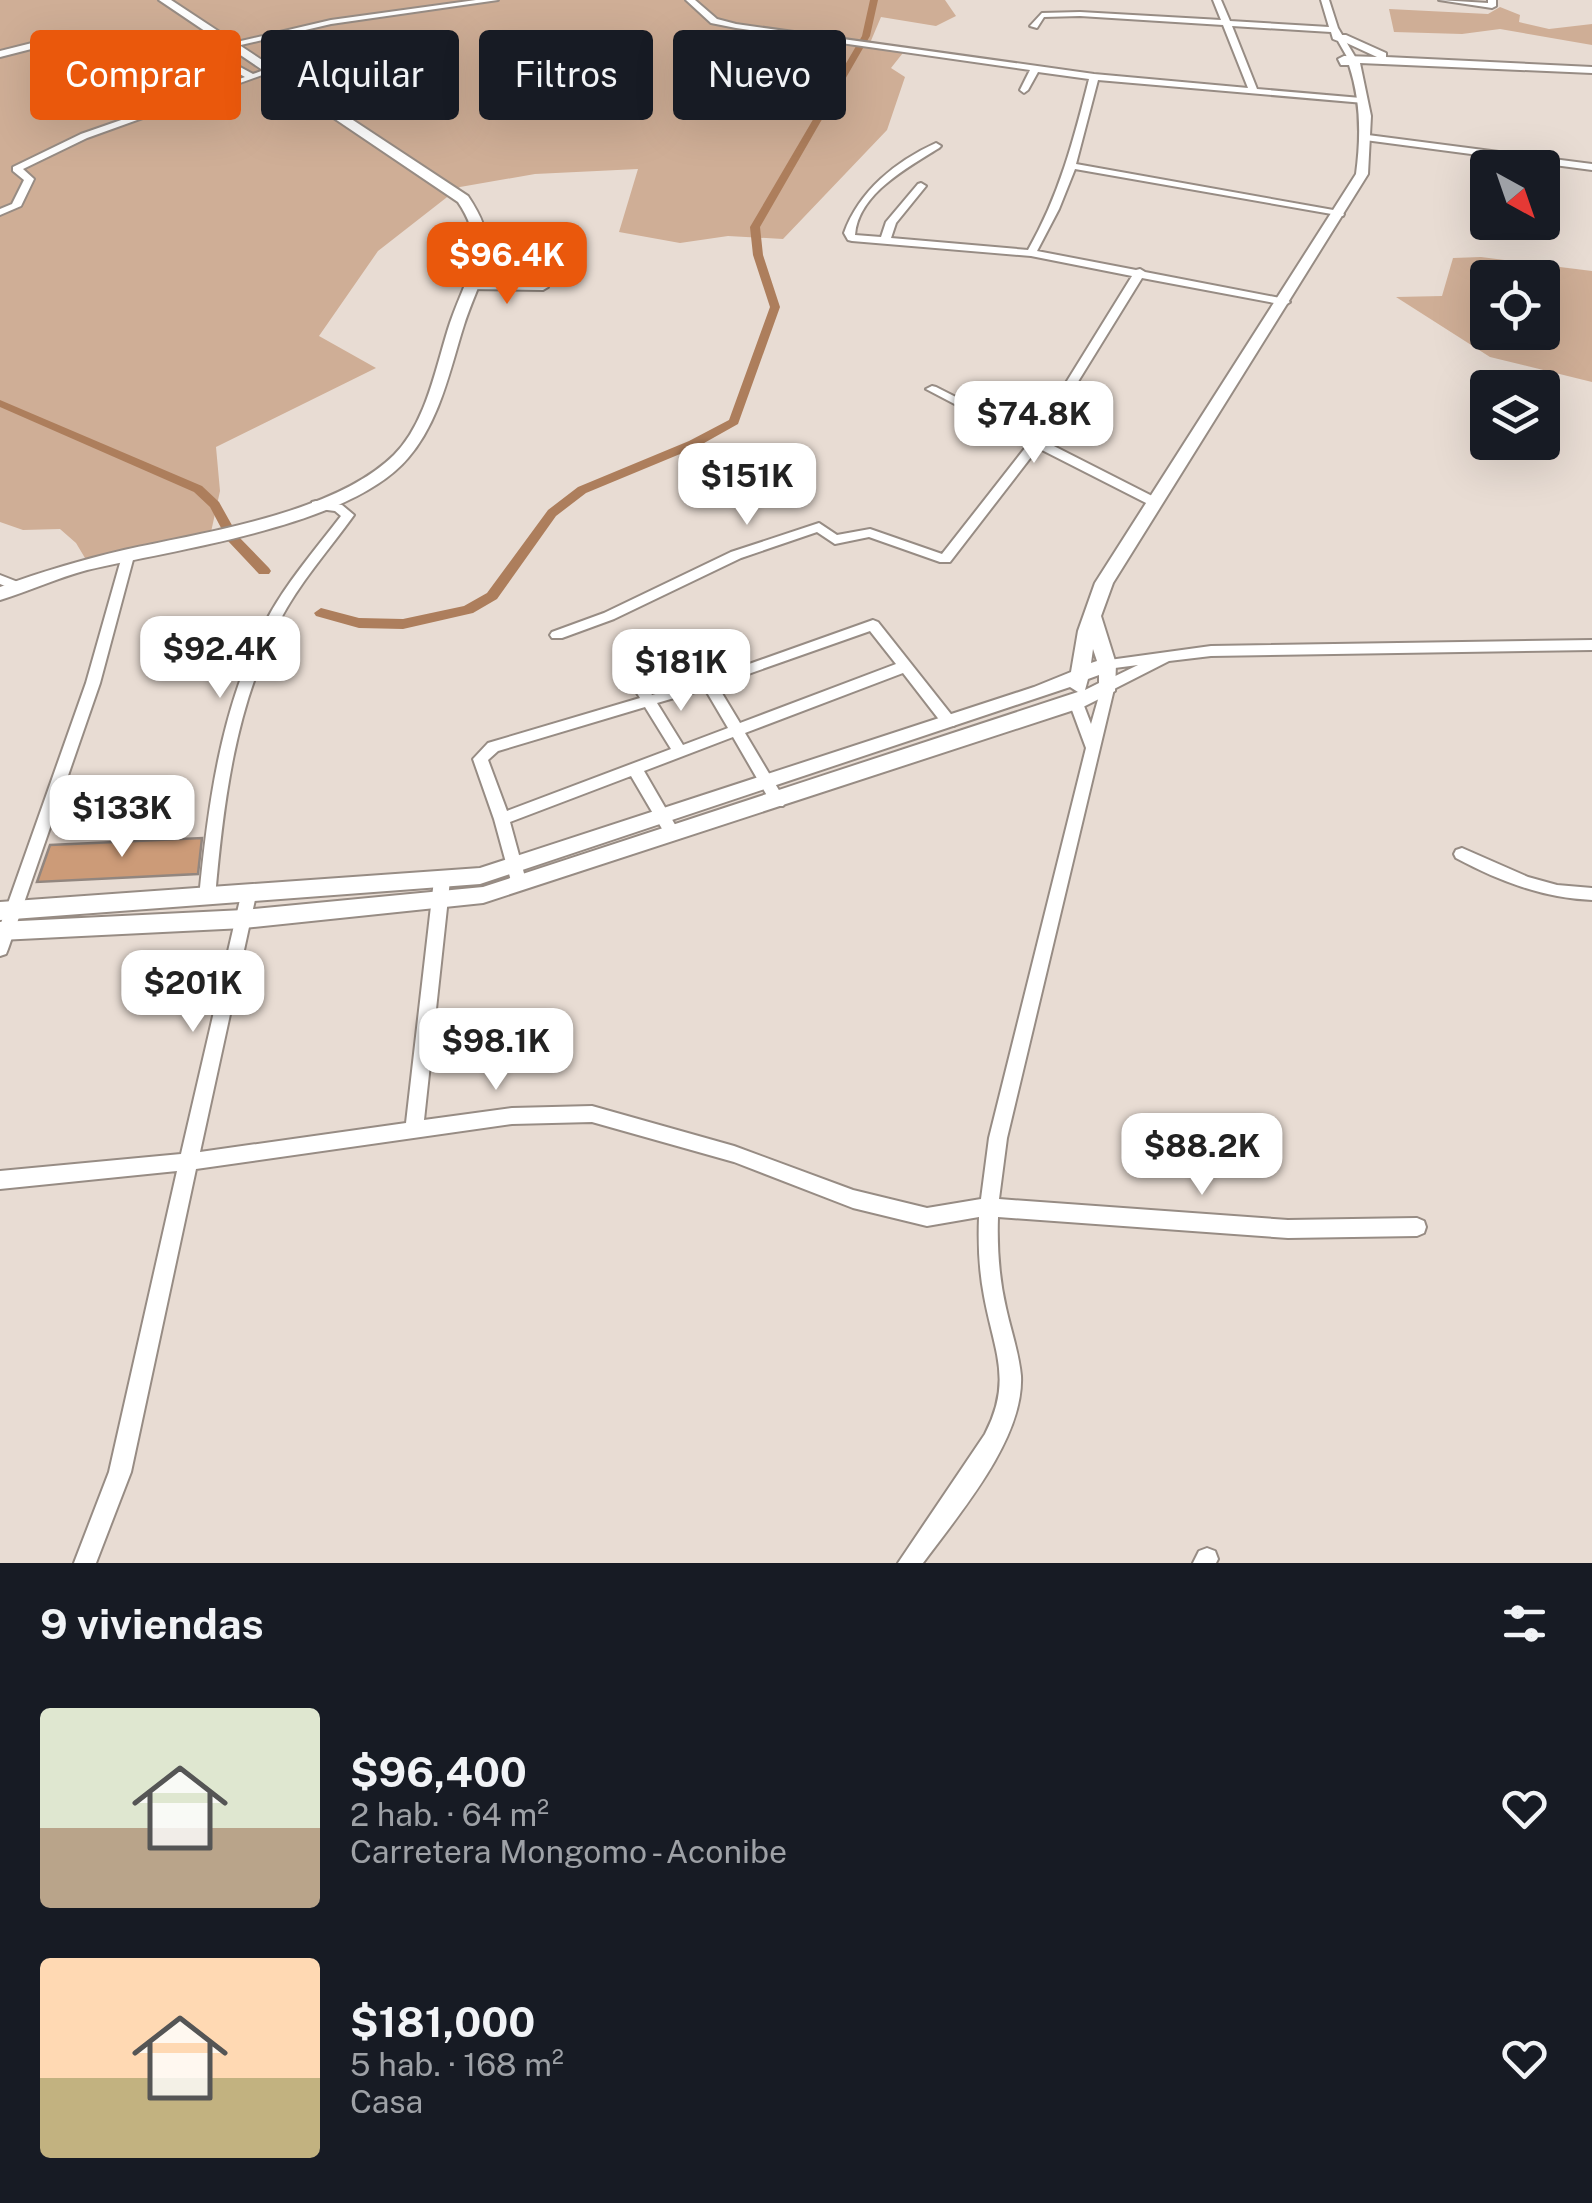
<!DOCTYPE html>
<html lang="es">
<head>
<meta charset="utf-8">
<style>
	body { margin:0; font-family:"Public Sans",sans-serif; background:#20242c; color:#f1f3f6; height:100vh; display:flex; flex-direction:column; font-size:38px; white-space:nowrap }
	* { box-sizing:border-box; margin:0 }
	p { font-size:32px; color:#9ea1a6 }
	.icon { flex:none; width:55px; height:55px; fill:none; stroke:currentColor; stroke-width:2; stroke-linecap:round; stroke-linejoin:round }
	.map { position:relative; height:1563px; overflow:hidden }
	.drawer { display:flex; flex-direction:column; background:#171b24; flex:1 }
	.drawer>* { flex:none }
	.hud { position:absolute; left:30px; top:30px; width:1000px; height:90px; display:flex; gap:20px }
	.needle { width:65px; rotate:140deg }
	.tools { position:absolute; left:1470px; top:150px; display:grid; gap:20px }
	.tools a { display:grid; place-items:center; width:90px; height:90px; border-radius:10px; background:#171b24; box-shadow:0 10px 40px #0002; font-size:50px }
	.price { position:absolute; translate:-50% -85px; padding:0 22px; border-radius:20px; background:#fff; color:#222; font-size:32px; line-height:65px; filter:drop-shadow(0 2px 5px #0008) }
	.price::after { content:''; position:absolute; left:50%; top:60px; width:30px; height:22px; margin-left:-15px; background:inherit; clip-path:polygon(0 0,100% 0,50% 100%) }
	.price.on { background:#ea580c; color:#fff }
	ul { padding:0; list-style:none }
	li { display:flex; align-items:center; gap:30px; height:250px; padding:0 40px }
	li span { display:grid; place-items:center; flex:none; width:280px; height:200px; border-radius:10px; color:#555 }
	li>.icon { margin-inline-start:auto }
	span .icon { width:120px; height:120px; fill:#fffc; stroke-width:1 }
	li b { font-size:42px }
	h2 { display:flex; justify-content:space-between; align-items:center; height:120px; padding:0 40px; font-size:42px }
	.chip { padding:0 35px; border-radius:10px; background:#171b24; box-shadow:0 10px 40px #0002; font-size:35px; line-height:90px }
	.chip.on { background:#ea580c; color:#fff }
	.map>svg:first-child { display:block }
	.green { fill:#cfae96; fill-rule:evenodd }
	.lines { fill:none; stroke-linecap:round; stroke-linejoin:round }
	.canal { fill:#ad7e5c; fill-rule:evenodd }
	.building { fill:#cc9b78; stroke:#92867f; stroke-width:2.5 }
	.minor-casing { stroke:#978c84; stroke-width:4 }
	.major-casing { stroke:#978c84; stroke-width:4 }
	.minor { fill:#fff; fill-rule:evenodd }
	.major { fill:#fff; fill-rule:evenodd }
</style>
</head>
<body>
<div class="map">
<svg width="1592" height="1563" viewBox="0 0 1592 1563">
	<rect width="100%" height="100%" fill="#e8dcd3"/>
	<!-- green -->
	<g class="green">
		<polygon points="0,0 945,0 956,16 936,26 881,17 870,43 906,49 891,68 905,77 887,130 783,239 728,236 680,243 619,232 638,169 535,174 460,187 378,251 319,336 376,368 216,447 220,491 211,532 88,563 76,543 60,529 23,530 0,522"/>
		<polygon points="1500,7 1520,15 1519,22 1549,29 1592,24 1592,45 1500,29 1462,34 1394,32 1389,9 1488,14"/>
		<path d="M1481 257 1592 271V382L1490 357 1396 297 1442 296 1453 258ZM1488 278H1542V332H1488Z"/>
	</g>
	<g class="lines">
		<!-- canal -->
		<g class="canal">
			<polygon points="870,0 878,0 870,36 760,227 763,255 780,307 738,424 697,447 586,493 556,516 497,599 473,613 403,629 359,628 316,616 314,613 321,608 359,618 403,619 464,606 487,593 548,510 578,487 689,441 729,420 770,307 753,255 750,227 862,36"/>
			<polygon points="0,400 202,486 219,502 238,536 269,568 271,571 269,574 259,574 228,541 210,507 194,492 0,407"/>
		</g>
	</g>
	<!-- building -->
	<polygon class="building" points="202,838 198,874 37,882 50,845"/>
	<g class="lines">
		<!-- minor casing -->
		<g class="minor-casing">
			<g id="minor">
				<polygon points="476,0 498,0 331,24 232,47 228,44 331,20"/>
				<path d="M686 0H695L717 19 736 24 1094 74 1248 88 1223 25 1080 16 1044 17 1037 28 1030 26 1042 13 1080 12 1221 20 1213 0H1221L1230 21 1329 27 1321 0H1329L1338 28 1357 60 1356 62H1350L1338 41 1333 39 1331 32 1232 26 1257 89 1361 98 1365 101 1364 103 1098 80 1076 164 1339 211 1344 214 1343 216 1075 169 1059 209 1037 251 1136 270 1140 269 1145 272 1285 299 1290 302 1285 305 1142 278 1042 440 1160 500V506H1152L1038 448 950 562H940L869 537 835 544 817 532 741 558 614 619 562 638H552L550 635 552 632 604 613 731 552 819 523 837 535 870 529 942 554 1029 443 926 389 932 386 936 387 1033 436 1132 276 1031 256 852 241 848 240 844 233C859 191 896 161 936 143L941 146 939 148C907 168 858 194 855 235L881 237 886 222 918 184 921 183 926 186 896 223 891 238 1028 250C1059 196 1074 139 1089 79L1038 72 1028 90 1024 93 1020 90 1030 70 736 28 711 23Z"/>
				<polygon points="1439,0 1488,3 1488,0 1496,0 1496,6 1492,8"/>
				<polygon points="44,40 63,49 59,52 43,46 0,57 0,51"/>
				<polygon points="227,60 253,74 272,67 276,70 87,138 23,169 34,179 21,206 0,215 0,209 12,204 24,180 13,171 13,167 81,134 245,77 225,66 186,69 156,79 149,88 90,107 86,104 87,102 143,84 150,75 182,64"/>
				<polygon points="1368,135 1592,164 1592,170 1365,140 1365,136"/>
				<polygon points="471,284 543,284 548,287 543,290 467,289 467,285"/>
				<path d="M316 501 342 505 354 515C329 550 299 583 279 622 235 707 223 804 215 898L213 903H201L199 898C208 804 221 707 265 623 285 584 315 550 341 516L335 511 312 508V502Z"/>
				<polygon points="128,552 134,556 100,683 8,949 6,954 0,956 0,926 86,683 122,556"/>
				<polygon points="0,575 23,584 25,587 18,591 0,584"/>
				<path d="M873 620 878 622 954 718 956 722 954 726H944L903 673 745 733 786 802 783 806H773L733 737 644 771 681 835 678 839H668L631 776 510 822 525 877 523 881H511L494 819 473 759 488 743 640 698 615 658 617 655H627L652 695 704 680ZM870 631 896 664 740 723 717 685ZM705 689 728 728 683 745 657 703ZM645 707 671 749 507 811 488 760 498 751Z"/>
				<path d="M1592 640V650L1211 656 1169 661 1114 689 1007 1138 999 1199 1288 1220 1417 1218 1424 1221 1426 1227 1424 1233 1417 1236 1288 1238 998 1217C997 1247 999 1278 1006 1308 1011 1331 1019 1353 1021 1376 1024 1439 959 1514 923 1563H898L985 1434C1013 1380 994 1351 984 1296 979 1270 978 1243 979 1217L927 1226 853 1208 734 1162 592 1122 512 1124 196 1169 131 1472 96 1563H74L109 1472 177 1171 0 1189V1171L181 1154 242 891H254L256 895 200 1152 406 1123 434 880 436 876H448L450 880 424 1120 512 1108 592 1106 734 1146 853 1190 927 1208 981 1199 989 1138 1086 748 1069 702 1076 697 1081 698 1091 724 1103 682 1138 665 1107 669 1102 667 1100 664 1102 661 1211 646Z"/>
				<path d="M1462 848 1528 877 1557 885 1592 888V900C1543 898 1499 881 1456 858L1454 854 1456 850Z"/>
				<polygon points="1207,1548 1215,1551 1218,1559 1216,1563 1193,1563 1199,1551"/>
			</g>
		</g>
		<!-- major casing -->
		<g class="major-casing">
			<g id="major">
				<path d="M159 0H171L468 196C505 251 482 270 464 325 450 369 440 421 408 458 350 527 174 549 87 570 57 578 29 591 0 600V587C41 572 81 560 124 550 204 532 334 514 394 455 427 422 436 365 450 323 466 276 490 249 458 202Z"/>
				<path d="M1338 35H1346L1386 53V57L1592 67V73L1360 63 1371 116 1368 174 1113 583 1101 616 1116 664 1115 691 1083 707 483 903 244 928 0 940V922L244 910 483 887 1084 690 1078 692 1070 687 480 884 0 920V902L480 868 1034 687 1071 672 1078 631 1095 583 1356 174C1361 137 1361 101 1349 65H1341L1338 59 1344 56 1377 57 1338 39ZM1093 649 1097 661 1091 663ZM1099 675V683L1085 690 1088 679Z"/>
			</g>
		</g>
		<!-- minor -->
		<use href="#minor" class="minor"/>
		<!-- major -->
		<use href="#major" class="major"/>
	</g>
</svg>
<div class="tools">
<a><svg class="needle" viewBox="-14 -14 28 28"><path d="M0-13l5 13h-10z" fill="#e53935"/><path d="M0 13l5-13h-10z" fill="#9ea1a6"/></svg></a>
<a><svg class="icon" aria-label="locate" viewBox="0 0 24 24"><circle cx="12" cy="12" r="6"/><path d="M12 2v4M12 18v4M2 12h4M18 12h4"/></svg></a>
<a><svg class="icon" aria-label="layers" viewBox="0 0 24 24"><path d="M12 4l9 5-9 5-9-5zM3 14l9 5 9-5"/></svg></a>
</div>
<b class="price on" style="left:507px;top:307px">$96.4K</b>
<b class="price" style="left:1034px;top:466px">$74.8K</b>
<b class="price" style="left:747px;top:528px">$151K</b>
<b class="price" style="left:220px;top:701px">$92.4K</b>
<b class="price" style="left:681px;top:714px">$181K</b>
<b class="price" style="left:122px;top:860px">$133K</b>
<b class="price" style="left:193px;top:1035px">$201K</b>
<b class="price" style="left:496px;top:1093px">$98.1K</b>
<b class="price" style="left:1202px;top:1198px">$88.2K</b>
<div class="hud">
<a class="chip on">Comprar</a>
<a class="chip">Alquilar</a>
<a class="chip">Filtros</a>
<a class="chip">Nuevo</a>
</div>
</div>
<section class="drawer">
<h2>9 viviendas<svg class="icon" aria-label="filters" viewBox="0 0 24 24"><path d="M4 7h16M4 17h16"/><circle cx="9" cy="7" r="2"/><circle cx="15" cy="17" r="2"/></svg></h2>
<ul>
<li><span style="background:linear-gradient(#dfe7d0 60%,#b9a48a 0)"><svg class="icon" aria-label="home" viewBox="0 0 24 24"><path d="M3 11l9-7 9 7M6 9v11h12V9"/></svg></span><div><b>$96,400</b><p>2 hab. · 64 m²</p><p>Carretera Mongomo - Aconibe</p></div><svg class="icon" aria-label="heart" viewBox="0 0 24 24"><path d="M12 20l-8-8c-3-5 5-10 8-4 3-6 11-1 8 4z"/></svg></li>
<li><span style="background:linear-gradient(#ffd9b3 60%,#c2b280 0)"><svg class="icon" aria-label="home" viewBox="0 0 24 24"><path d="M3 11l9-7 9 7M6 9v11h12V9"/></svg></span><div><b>$181,000</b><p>5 hab. · 168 m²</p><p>Casa</p></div><svg class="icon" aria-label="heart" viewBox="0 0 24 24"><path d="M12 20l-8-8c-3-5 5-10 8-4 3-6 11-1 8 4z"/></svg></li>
</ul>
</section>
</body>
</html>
